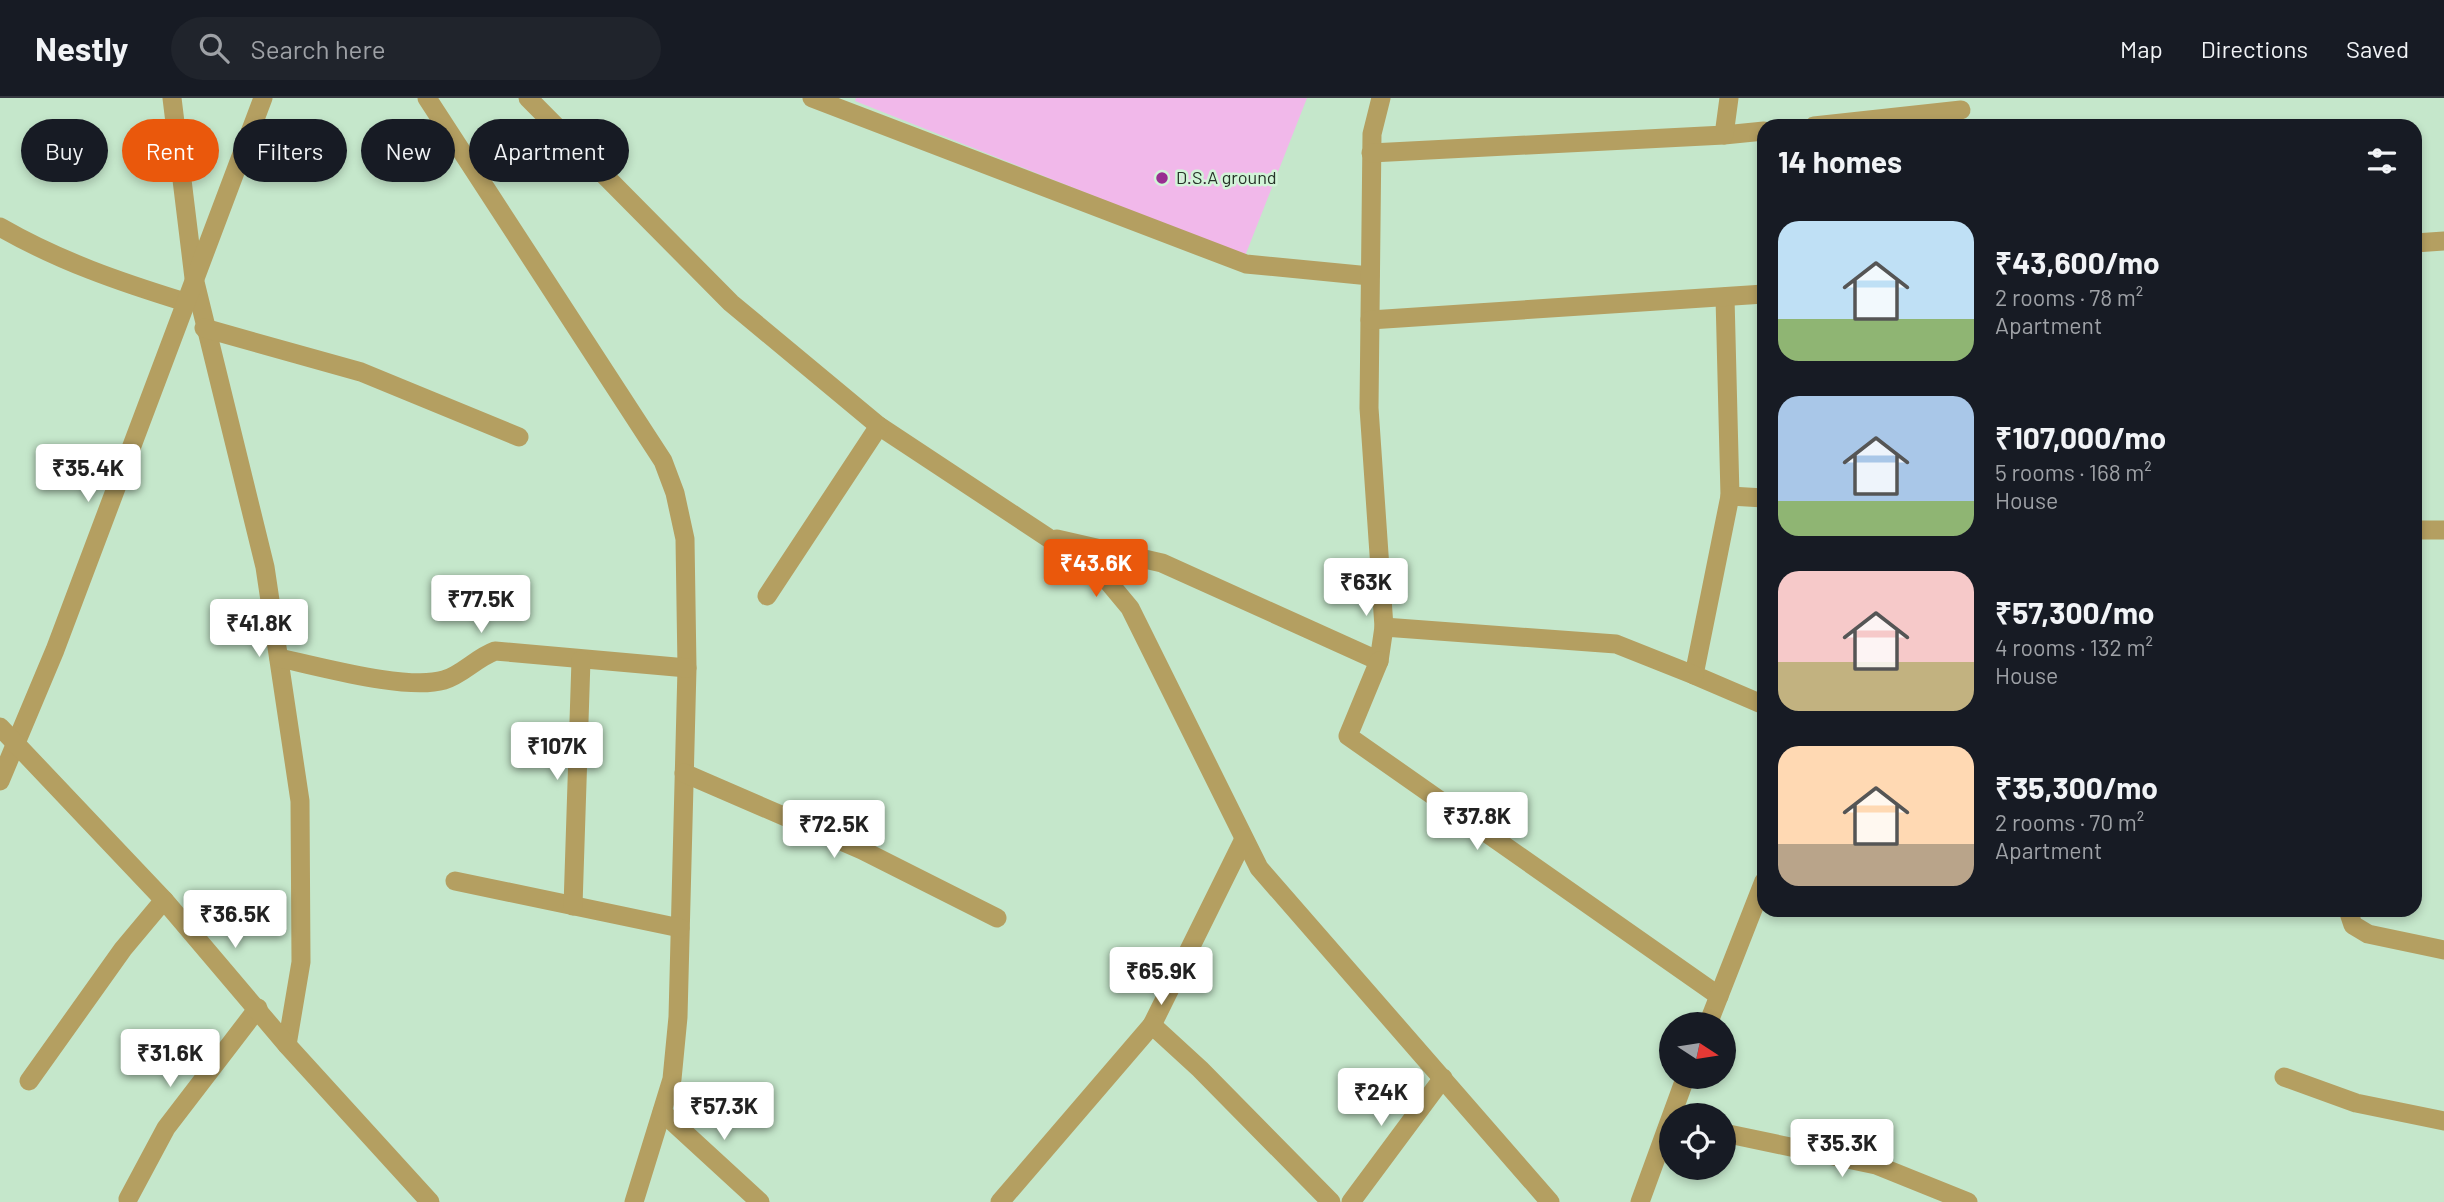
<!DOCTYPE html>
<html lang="en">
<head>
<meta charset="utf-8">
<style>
	body { margin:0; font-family:Barlow,sans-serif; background:#20242c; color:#f1f3f6; height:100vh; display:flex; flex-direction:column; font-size:26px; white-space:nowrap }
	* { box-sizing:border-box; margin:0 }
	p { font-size:23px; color:#9ea1a6 }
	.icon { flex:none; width:38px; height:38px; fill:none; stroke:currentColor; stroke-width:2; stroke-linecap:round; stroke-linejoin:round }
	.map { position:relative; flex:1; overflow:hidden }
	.side { position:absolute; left:1757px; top:21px; width:665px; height:798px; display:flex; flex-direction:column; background:#171b24; border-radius:21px; box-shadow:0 4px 10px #0003 }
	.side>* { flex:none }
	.banner { position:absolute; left:21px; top:21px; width:665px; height:63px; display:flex; gap:14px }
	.needle { width:46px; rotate:102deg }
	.fabs { position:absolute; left:1659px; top:914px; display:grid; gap:14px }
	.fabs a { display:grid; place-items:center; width:77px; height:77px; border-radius:50%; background:#171b24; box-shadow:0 4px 10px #0003; font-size:35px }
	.price { position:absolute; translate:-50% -60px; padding:0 16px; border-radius:7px; background:#fff; color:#222; font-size:23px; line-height:46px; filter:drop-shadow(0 2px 4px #0008) }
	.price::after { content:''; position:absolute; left:50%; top:42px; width:21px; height:16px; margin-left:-10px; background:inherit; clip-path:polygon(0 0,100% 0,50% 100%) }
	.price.active { background:#ea580c; color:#fff }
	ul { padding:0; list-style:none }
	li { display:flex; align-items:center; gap:21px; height:175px; padding:0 21px }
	li span { display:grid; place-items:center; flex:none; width:196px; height:140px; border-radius:21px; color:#555 }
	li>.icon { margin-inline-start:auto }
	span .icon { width:84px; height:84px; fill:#fffc; stroke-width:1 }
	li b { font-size:30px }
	h2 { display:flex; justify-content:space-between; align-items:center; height:84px; padding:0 21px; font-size:30px }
	.tag { padding:0 24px; border-radius:32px; background:#171b24; box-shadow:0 4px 10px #0003; font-size:24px; line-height:63px }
	.tag.active { background:#ea580c; color:#fff }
	header { display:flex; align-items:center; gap:42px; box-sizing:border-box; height:98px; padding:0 35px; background:#171b24; border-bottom:2px solid #363941 }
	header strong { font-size:33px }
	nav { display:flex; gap:38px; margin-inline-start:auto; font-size:24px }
	.search { width:490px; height:63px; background:#20242c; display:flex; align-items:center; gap:18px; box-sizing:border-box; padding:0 24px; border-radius:38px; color:#9ea1a6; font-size:26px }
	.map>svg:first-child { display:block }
	.green { fill:#f1b8ea }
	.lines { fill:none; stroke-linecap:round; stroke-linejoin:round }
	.minor { stroke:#b49f61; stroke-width:19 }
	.tertiary { stroke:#b49f61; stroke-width:19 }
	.poi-dot { fill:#982e91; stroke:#d2f4d8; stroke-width:2.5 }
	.labels { text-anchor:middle; stroke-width:5; stroke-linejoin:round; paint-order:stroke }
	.poi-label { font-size:18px; fill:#263328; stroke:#d2f4d8; text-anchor:start }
</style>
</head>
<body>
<header>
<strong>Nestly</strong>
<div class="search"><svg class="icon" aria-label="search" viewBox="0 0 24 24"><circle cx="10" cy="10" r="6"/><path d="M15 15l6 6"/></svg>Search here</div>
<nav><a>Map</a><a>Directions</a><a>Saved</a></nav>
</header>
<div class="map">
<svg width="2444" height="1104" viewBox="0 0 2444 1104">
	<rect width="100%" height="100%" fill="#c5e7cb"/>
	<!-- green -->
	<polygon class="green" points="856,0 1307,0 1245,158 855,3"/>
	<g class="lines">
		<!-- minor -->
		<g class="minor">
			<polyline points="172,0 194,180 265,469 300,703 301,864 287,947"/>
			<polyline points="427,0 663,363 675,395 685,441 687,570 678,919 672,981 634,1104"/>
			<polyline points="528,0 731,205 879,328 1100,474 1130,510 1259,770 1550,1104"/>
			<polyline points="812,0 1246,166 1370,178"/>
			<polyline points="1381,0 1372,36 1369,310 1384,529"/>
			<polyline points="1814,28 1961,12"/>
			<polyline points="1724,37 1764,33"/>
			<polyline points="1371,55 1724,37 1729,0"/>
			<path d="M0 129C59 163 120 184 185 204"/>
			<polyline points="2415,145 2444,143"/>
			<polyline points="1725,199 1730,398"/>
			<polyline points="1370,222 1764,196"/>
			<polyline points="204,230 361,274 519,339"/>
			<polyline points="1764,400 1730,398 1694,577 1764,607"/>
			<polyline points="2415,432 2444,432"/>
			<polyline points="1057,441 1162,465 1379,563 1384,529 1616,546 1694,577"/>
			<polyline points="767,498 879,328"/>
			<path d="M279 560C319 568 406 593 444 582 462 577 476 560 495 553L687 570"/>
			<polyline points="1379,563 1348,638 1719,898"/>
			<polyline points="684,675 862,752 997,820"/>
			<polyline points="0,683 55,552 263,0"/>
			<polyline points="455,783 680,830"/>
			<polyline points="573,808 581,562"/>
			<polyline points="2348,812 2353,827 2368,836 2444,852"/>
			<polyline points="1708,926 1764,783"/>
			<polyline points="1152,927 1244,741"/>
			<polyline points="2284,979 2356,1005 2444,1023"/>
			<polyline points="29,983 123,851 164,802"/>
			<polyline points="662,1014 760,1104"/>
			<polyline points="1724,1035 1876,1067 1968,1104"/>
			<polyline points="128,1101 166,1030 258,910"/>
			<polyline points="1000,1104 1152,927 1200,971 1331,1104"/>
			<polyline points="1351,1104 1443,980"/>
			<polyline points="1640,1104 1686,978"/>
		</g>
		<!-- tertiary -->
		<polyline class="tertiary" points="0,629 164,802 287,947 430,1104"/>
	</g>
	<!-- markers -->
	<circle class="poi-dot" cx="1162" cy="80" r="7"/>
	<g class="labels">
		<!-- poi labels -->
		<g class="poi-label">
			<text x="1176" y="86">D.S.A ground</text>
		</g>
	</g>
</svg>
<div class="fabs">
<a><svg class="needle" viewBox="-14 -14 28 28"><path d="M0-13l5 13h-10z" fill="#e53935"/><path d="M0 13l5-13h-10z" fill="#9ea1a6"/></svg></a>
<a><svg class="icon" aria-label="locate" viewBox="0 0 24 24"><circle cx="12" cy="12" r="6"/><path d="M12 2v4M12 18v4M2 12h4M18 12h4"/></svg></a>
</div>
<b class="price" style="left:88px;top:406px">₹35.4K</b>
<b class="price active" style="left:1096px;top:501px">₹43.6K</b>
<b class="price" style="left:1366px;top:520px">₹63K</b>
<b class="price" style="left:481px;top:537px">₹77.5K</b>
<b class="price" style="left:259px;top:561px">₹41.8K</b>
<b class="price" style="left:557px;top:684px">₹107K</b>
<b class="price" style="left:1477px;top:754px">₹37.8K</b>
<b class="price" style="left:834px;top:762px">₹72.5K</b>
<b class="price" style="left:235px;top:852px">₹36.5K</b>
<b class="price" style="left:1161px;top:909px">₹65.9K</b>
<b class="price" style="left:170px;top:991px">₹31.6K</b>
<b class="price" style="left:1381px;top:1030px">₹24K</b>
<b class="price" style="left:724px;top:1044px">₹57.3K</b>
<b class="price" style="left:1842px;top:1081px">₹35.3K</b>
<div class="banner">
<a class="tag">Buy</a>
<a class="tag active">Rent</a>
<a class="tag">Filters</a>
<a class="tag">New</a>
<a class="tag">Apartment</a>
</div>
<section class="side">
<h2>14 homes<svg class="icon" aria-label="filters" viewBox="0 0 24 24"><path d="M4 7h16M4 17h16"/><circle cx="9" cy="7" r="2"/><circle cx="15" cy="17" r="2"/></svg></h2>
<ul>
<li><span style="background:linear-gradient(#bfe0f5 70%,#8fb573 0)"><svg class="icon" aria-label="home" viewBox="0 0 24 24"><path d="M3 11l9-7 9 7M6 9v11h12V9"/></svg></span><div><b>₹43,600/mo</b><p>2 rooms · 78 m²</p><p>Apartment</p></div></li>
<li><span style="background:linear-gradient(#a9c7e8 75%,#8fb573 0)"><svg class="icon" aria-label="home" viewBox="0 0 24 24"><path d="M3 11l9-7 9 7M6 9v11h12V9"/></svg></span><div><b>₹107,000/mo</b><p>5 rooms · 168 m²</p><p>House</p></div></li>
<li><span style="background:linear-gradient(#f6c9c9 65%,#c2b280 0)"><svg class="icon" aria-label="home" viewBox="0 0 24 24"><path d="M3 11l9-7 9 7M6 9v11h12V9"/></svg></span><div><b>₹57,300/mo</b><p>4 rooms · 132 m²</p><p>House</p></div></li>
<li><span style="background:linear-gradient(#ffd9b3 70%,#b9a48a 0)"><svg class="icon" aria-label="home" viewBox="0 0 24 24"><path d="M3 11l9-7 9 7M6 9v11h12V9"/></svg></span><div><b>₹35,300/mo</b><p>2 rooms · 70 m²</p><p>Apartment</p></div></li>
</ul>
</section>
</div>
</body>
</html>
